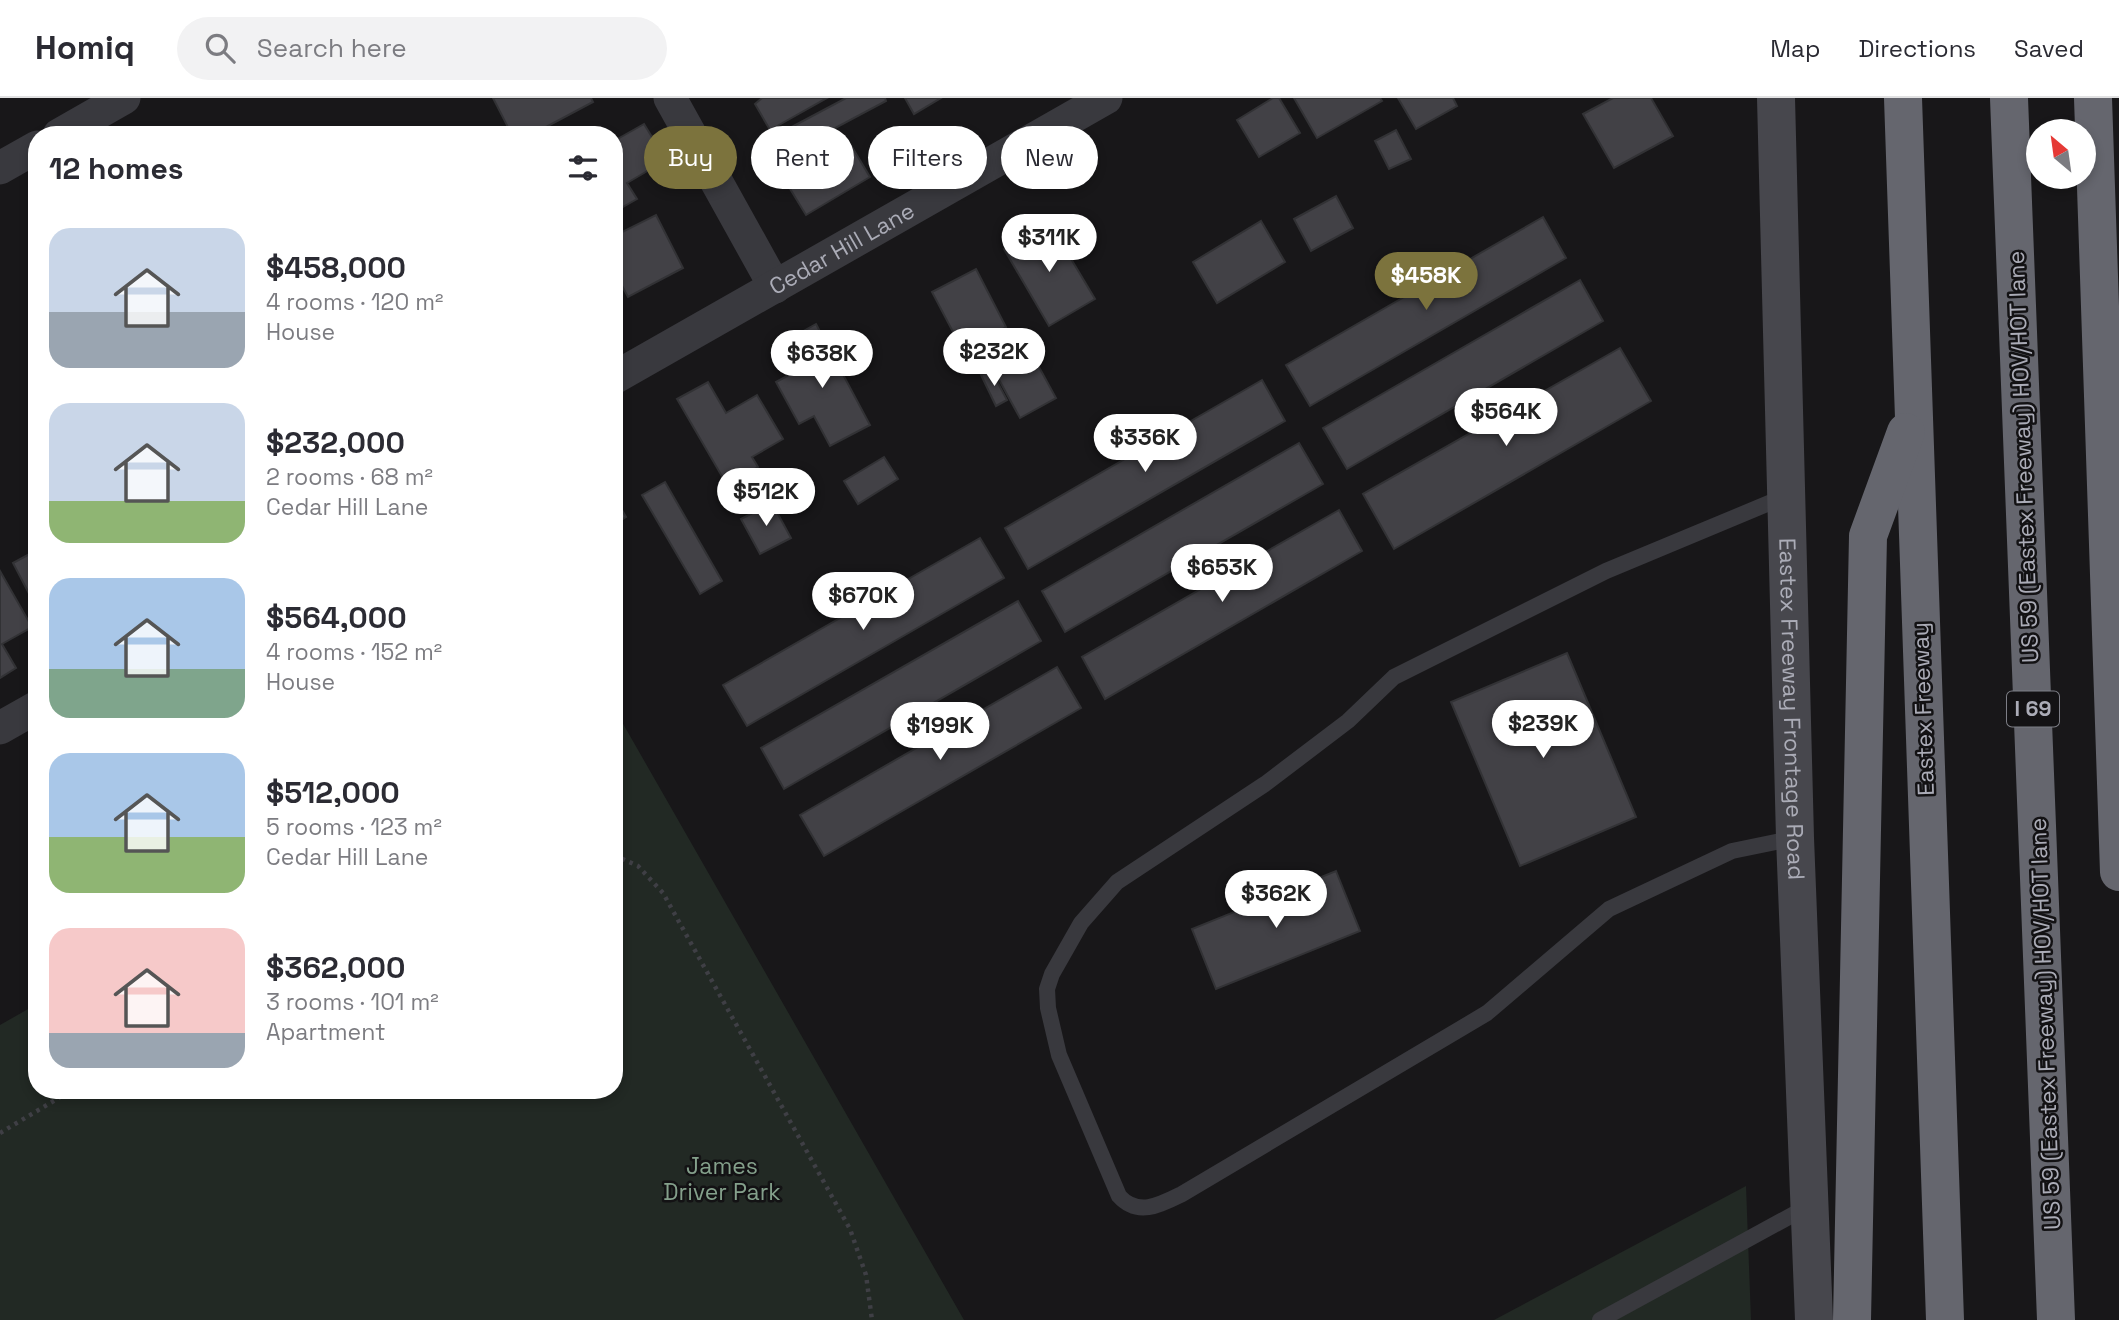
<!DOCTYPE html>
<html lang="en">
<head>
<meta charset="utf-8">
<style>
	body { margin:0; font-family:"Space Grotesk",sans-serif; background:#f2f2f3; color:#2b2b33; height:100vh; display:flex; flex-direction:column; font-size:26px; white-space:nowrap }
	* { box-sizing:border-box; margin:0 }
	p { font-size:23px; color:#7c7c81 }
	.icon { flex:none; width:38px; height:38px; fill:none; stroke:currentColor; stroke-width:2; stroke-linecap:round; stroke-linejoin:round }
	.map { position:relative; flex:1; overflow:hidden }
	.sheet { position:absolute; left:28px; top:28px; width:595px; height:973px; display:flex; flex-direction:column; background:#fff; border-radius:28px; box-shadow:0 4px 10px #0003 }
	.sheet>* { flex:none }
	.guide { position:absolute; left:644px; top:28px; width:665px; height:63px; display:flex; gap:14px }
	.needle { width:46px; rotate:331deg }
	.buttons { position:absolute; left:2026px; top:21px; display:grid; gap:14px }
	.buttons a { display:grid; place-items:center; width:70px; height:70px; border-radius:50%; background:#fff; box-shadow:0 4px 10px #0003; font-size:35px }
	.price { position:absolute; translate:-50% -60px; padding:0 16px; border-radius:24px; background:#fff; color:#222; font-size:23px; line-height:46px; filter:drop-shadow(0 2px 4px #0008) }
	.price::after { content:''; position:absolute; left:50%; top:42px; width:21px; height:16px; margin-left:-10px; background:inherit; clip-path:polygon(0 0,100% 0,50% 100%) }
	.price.on { background:#7c733d; color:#fff }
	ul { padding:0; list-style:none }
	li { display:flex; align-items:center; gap:21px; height:175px; padding:0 21px }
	li span { display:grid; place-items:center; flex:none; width:196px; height:140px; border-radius:21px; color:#555 }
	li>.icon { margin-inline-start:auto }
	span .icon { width:84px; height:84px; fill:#fffc; stroke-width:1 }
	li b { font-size:30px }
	h2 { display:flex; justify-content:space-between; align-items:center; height:84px; padding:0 21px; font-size:30px }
	.pill { padding:0 24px; border-radius:32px; background:#fff; box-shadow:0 4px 10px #0003; font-size:24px; line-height:63px }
	.pill.on { background:#7c733d; color:#fff }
	header { display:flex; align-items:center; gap:42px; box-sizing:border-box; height:98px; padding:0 35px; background:#fff; border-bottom:2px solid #e1e1e2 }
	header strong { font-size:33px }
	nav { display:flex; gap:38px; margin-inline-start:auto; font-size:24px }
	.search { width:490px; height:63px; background:#f2f2f3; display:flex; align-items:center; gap:18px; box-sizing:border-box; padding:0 24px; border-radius:38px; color:#7c7c81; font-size:26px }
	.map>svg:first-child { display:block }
	.green { fill:#222924 }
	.building { fill:#424146; stroke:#323235; stroke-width:2 }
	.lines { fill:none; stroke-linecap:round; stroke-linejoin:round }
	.path { stroke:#3f3f45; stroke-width:4.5; stroke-dasharray:3.5 5; stroke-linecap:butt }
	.service { stroke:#39393e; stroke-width:16 }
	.minor { stroke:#39393e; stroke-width:33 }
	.secondary { stroke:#47474d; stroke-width:38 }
	.motorway { stroke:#65666e; stroke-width:38 }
	.labels { text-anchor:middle; stroke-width:5; stroke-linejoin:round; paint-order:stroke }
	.shield { fill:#131214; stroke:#7d7e86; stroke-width:2 }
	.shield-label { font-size:21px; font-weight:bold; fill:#abacb7 }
	.street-label { font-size:23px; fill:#abacb7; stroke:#131214 }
	.park-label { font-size:23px; fill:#84a08b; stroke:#131214 }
</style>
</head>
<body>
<header>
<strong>Homiq</strong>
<div class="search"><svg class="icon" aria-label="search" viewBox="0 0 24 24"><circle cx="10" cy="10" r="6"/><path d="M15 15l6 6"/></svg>Search here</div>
<nav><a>Map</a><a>Directions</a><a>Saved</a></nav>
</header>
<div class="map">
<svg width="2119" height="1222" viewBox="0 0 2119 1222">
	<rect width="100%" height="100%" fill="#181719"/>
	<!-- green -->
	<g class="green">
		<polygon points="614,610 964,1222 0,1222 0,927 37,906 37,992 614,992"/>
		<polygon points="1746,1088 1751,1222 1494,1222"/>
	</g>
	<!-- building -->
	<g class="building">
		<polygon points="493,0 591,0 593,4 531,37 512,37"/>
		<polygon points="762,0 827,0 770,32 755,6"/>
		<polygon points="846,0 885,0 886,3 796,51 786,32"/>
		<polygon points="905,0 941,0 914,16"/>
		<polygon points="1273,0 1279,0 1300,35 1259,59 1237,22"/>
		<polygon points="1294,0 1380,0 1382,3 1317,40"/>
		<polygon points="1398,0 1453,0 1457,8 1416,31"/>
		<polygon points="1613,0 1651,0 1673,38 1614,70 1583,16"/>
		<polygon points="644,26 666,62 627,85 637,101 614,114 614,43"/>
		<polygon points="1396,32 1411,61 1389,71 1375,43"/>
		<polygon points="852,49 870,79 806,117 781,76 807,60 814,71"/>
		<polygon points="1336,98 1353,130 1311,153 1294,121"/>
		<polygon points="656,117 683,170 628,199 614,173 614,138"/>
		<polygon points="1543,119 1566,160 1310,308 1286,267"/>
		<polygon points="1261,123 1285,164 1217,205 1193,164"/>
		<polygon points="1049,124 1095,201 1049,228 1004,151"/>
		<polygon points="976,171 1006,229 963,253 932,194"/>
		<polygon points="1580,182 1603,223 1347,371 1323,330"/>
		<polygon points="816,226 870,327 830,348 814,318 799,326 776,284 806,268 791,240"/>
		<polygon points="1028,249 1056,300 1020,320 992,269"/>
		<polygon points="1620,250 1651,303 1394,451 1363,396"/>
		<polygon points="991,272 1007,302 996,308 981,277"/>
		<polygon points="1262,282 1285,323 1028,471 1005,430"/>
		<polygon points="708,284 726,315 757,297 783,341 752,359 758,369 727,387 677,301"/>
		<polygon points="1299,345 1323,386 1065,534 1042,493"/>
		<polygon points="884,359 898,381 858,406 844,383"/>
		<polygon points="665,384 722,483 700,496 642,397"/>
		<polygon points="614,398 626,419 614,427"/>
		<polygon points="772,405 791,440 760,456 741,421"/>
		<polygon points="1339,412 1362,453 1105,601 1082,559"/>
		<polygon points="980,440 1004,480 747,628 723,587"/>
		<polygon points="37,452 37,509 36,509 13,465"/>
		<polygon points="0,473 32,529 2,546 16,570 0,580"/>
		<polygon points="1018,503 1041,543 784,691 761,650"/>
		<polygon points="1567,555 1636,719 1520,768 1451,604"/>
		<polygon points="1057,569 1081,610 824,758 800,717"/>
		<polygon points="1336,773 1360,833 1216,891 1192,831"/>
	</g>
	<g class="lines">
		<!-- path -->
		<g class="path">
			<polyline points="614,757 638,768 663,795 850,1131 866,1177 872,1222"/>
			<polyline points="0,1035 72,992"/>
		</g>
		<!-- service -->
		<g class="service">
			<path d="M1786 398 1606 473 1394 579 1348 623 1265 686 1117 784 1081 825 1052 876 1047 891 1048 910 1059 957 1119 1098C1138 1119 1160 1107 1182 1096L1487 915 1609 811 1732 753 1795 740"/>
			<polyline points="1600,1222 1807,1109"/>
		</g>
		<!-- minor -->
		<g class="minor">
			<polyline points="670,0 775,189"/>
			<polyline points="59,37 124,0"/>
			<polyline points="0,70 37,49"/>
			<path id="s1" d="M614 280 1106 0"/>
			<polyline points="0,630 37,609"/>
		</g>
		<!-- secondary -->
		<path class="secondary" id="s2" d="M1776 0 1795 740 1814 1222"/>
		<!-- motorway -->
		<g class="motorway">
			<polyline points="1903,0 1945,1222"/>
			<polyline points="2009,0 2056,1222"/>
			<polyline points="2093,0 2119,774"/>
			<polyline points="1852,1222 1868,438 1906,334"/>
		</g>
	</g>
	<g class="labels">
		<!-- shield labels -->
		<rect class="shield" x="2007" y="593.5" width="52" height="35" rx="5"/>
		<g class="shield-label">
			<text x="2033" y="618">I 69</text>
		</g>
		<!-- street labels -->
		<g class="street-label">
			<text dy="8" stroke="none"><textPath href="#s1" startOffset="262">Cedar Hill Lane</textPath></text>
			<text transform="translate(2023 359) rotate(-92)" y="8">US 59 (Eastex Freeway) HOV/HOT lane</text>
			<text dy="8" stroke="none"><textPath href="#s2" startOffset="611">Eastex Freeway Frontage Road</textPath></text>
			<text transform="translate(1923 611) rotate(-92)" y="8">Eastex Freeway</text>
			<text transform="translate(2045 926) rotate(-92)" y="8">US 59 (Eastex Freeway) HOV/HOT lane</text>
		</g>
		<!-- park labels -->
		<g class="park-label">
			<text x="722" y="1076">James<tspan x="722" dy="26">Driver Park</tspan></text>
		</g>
	</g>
</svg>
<div class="buttons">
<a><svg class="needle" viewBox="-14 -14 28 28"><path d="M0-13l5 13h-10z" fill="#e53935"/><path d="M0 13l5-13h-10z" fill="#7c7c81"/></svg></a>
</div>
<b class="price" style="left:1049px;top:176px">$311K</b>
<b class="price on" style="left:1426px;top:214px">$458K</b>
<b class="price" style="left:994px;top:290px">$232K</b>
<b class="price" style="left:822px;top:292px">$638K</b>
<b class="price" style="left:1506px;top:350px">$564K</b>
<b class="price" style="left:1145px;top:376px">$336K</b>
<b class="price" style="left:766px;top:430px">$512K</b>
<b class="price" style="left:1222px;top:506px">$653K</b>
<b class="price" style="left:863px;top:534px">$670K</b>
<b class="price" style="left:1543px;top:662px">$239K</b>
<b class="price" style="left:940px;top:664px">$199K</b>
<b class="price" style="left:1276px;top:832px">$362K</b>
<div class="guide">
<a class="pill on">Buy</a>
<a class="pill">Rent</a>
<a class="pill">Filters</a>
<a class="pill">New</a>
</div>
<section class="sheet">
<h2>12 homes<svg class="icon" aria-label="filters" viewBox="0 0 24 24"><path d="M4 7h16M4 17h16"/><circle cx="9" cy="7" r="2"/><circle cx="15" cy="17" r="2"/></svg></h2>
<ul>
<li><span style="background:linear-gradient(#c9d6e8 60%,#9aa5b1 0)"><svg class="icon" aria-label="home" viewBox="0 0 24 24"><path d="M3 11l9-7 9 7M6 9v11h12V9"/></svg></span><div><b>$458,000</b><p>4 rooms · 120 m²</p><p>House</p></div></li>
<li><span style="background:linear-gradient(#c9d6e8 70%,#8fb573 0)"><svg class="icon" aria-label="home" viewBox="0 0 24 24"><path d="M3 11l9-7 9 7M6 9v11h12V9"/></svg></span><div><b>$232,000</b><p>2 rooms · 68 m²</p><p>Cedar Hill Lane</p></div></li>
<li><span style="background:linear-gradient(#a9c7e8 65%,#7fa58c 0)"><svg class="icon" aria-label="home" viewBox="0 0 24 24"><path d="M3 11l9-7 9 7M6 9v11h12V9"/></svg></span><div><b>$564,000</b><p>4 rooms · 152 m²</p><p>House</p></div></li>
<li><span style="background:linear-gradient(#a9c7e8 60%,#8fb573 0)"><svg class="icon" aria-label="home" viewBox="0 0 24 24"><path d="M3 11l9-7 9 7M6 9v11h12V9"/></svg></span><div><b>$512,000</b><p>5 rooms · 123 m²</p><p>Cedar Hill Lane</p></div></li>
<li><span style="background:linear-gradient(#f6c9c9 75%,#9aa5b1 0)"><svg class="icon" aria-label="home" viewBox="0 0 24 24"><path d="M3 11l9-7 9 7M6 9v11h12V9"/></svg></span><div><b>$362,000</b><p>3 rooms · 101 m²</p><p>Apartment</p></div></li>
</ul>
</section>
</div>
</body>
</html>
